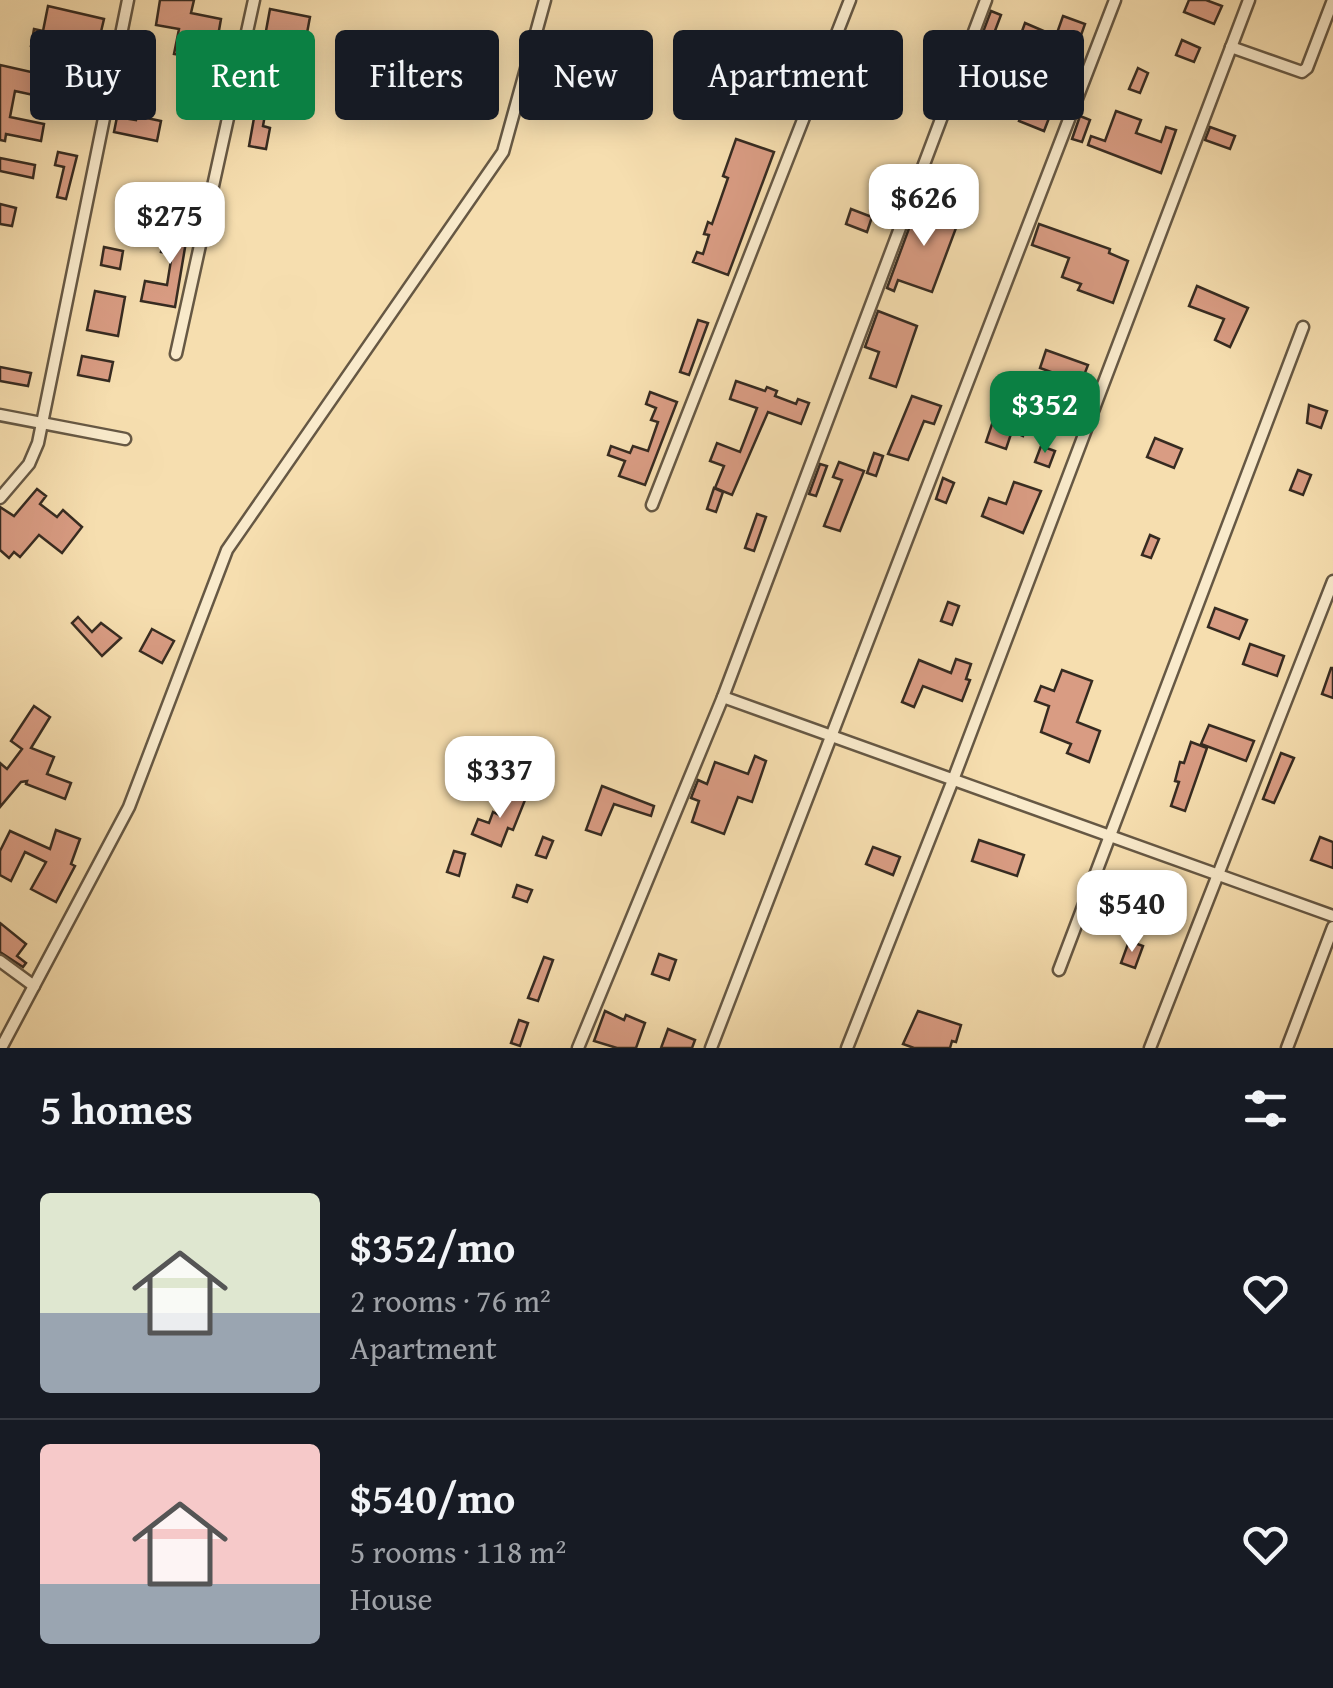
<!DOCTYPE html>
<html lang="en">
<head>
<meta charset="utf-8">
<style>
	body { margin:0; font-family:"Gentium Book Plus",serif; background:#242831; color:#f1f3f6; height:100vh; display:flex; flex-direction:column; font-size:38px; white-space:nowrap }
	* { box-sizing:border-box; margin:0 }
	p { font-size:32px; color:#9ea1a6 }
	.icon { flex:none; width:55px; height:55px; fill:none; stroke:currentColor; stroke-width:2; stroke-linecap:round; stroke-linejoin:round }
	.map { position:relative; height:1048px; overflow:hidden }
	.details { display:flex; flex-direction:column; background:#171b24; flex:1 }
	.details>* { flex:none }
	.hud { position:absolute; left:30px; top:30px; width:1275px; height:90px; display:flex; gap:20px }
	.price { position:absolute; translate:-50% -85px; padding:0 22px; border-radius:20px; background:#fff; color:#222; font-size:32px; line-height:65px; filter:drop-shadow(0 2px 5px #0008) }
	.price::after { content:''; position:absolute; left:50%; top:60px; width:30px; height:22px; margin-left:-15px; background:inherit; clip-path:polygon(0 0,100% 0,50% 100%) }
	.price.current { background:#0b8043; color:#fff }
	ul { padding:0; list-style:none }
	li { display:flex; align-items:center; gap:30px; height:250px; padding:0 40px }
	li+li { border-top:2px solid #363941 }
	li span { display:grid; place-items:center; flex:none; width:280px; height:200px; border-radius:10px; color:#555 }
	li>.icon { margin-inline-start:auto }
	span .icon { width:120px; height:120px; fill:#fffc; stroke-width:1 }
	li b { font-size:42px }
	h2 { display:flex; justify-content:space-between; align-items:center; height:120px; padding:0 40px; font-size:42px }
	.pill { padding:0 35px; border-radius:10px; background:#171b24; box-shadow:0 5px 25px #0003; font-size:35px; line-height:90px }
	.pill.current { background:#0b8043; color:#fff }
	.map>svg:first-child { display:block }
	.building { fill:#d99c83; stroke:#362b21; stroke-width:2.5 }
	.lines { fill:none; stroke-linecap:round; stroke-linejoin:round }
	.minor-casing { stroke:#665844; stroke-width:15 }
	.minor { stroke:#f9eacb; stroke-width:10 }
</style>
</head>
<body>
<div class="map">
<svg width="1333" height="1048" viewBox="0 0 1333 1048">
	<rect width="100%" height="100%" fill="#f6deaf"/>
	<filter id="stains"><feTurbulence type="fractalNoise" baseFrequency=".002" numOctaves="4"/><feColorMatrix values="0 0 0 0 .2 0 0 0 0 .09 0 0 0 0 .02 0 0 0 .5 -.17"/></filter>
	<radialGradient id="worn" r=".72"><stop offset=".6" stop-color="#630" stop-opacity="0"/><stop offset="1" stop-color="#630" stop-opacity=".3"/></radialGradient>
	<!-- building -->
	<g class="building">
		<polygon points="160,0 194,0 191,13 221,19 218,36 191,32 187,56 174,54 179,29 156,25"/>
		<polygon points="1189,0 1206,0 1222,6 1214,24 1184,12"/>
		<polygon points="48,6 104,19 100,36 94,34 88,58 31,46 34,29 43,31"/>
		<polygon points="270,9 310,17 301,65 261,58"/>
		<polygon points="991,11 1001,15 993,36 983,32"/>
		<polygon points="1063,16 1085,24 1079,41 1057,33"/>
		<polygon points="1025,23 1046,32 1038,52 1017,45"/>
		<polygon points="1182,40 1200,48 1194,62 1176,55"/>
		<polygon points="1047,58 1069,66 1063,82 1041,74"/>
		<polygon points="0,65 93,86 88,107 75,104 76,100 53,94 52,99 15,91 10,117 44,124 41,141 6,134 5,141 0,140"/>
		<polygon points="1138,68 1148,73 1140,93 1129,89"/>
		<polygon points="249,92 259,94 256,107 266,109 263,126 270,128 266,149 249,146 254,118 245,116"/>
		<polygon points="1028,98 1054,105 1044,131 1019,121"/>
		<polygon points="1116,111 1141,120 1136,133 1161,142 1166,127 1176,130 1161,173 1088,145 1091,136 1105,141"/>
		<polygon points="137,116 161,121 157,141 114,132 117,117 136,120"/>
		<polygon points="1080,116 1090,120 1082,142 1072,139"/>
		<polygon points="1210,127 1235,136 1230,149 1205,140"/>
		<polygon points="736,139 774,152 728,275 693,262 697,252 703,254 709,235 704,234 708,222 712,224 728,178 723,176"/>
		<polygon points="58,152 77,156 66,199 57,197 64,167 55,165"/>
		<polygon points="0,158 35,165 33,178 0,171"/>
		<polygon points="0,204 16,208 12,226 0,224"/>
		<polygon points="918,204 959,220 932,292 898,280 894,291 887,288"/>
		<polygon points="851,209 872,217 867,232 846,224"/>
		<polygon points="176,215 190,218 175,307 141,301 145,281 167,285 172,254 161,252 164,236 172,238"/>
		<polygon points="1039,224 1110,249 1109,253 1128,261 1113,303 1078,290 1081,284 1062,277 1069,258 1032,245"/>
		<polygon points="104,247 123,251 120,269 101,265"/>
		<polygon points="1197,286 1248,308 1230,347 1215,340 1224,319 1189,306"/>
		<polygon points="95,291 125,297 118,336 87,330"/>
		<polygon points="878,311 917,326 896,387 870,378 879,352 865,347"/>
		<polygon points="698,320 708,323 689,375 680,372"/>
		<polygon points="1046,350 1088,365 1081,383 1040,368"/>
		<polygon points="82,356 113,362 109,381 78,375"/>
		<polygon points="0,367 31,373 28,386 0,381"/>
		<polygon points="736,381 765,391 767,387 777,391 775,396 796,404 798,399 809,403 801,424 768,412 732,495 715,488 724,466 710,461 717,443 740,452 757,408 730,399"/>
		<polygon points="650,392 677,402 645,485 619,476 625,461 608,455 611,446 630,453 633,446 648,451 658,422 651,420 656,408 646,404"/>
		<polygon points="912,396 941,406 934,424 924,421 908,460 888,454"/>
		<polygon points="1309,405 1327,411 1321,428 1307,423"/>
		<polygon points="1021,412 1030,416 1023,436 1014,432"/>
		<polygon points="992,424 1012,431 1006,449 986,442"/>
		<polygon points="1155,438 1182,449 1174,468 1147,457"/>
		<polygon points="1041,446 1055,451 1049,467 1035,462"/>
		<polygon points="874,453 883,456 876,476 867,473"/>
		<polygon points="839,462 864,471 840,531 824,526 842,480 833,477"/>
		<polygon points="820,464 827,466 816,496 809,494"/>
		<polygon points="1298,470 1311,475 1303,495 1290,490"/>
		<polygon points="943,478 954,483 946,503 936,499"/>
		<polygon points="1014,482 1041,491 1023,533 982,516 989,498 1006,504"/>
		<polygon points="714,488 723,492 716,512 707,509"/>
		<polygon points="37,489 46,496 40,504 57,517 63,510 82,527 62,553 39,535 20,557 14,552 9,558 0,550 0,507 14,516"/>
		<polygon points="757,514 766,517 754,551 745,548"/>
		<polygon points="1150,535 1159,539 1151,558 1142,555"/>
		<polygon points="948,602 959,606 952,625 941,621"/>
		<polygon points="1215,608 1247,620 1239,639 1208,627"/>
		<polygon points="78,617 92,632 101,623 121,638 102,656 72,623"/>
		<polygon points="152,629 174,641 162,663 140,651"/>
		<polygon points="1250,644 1284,656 1277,676 1243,664"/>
		<polygon points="956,659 971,664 966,679 970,680 962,701 923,686 914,707 902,702 919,660 951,673"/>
		<polygon points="1331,668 1333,668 1333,698 1322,694"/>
		<polygon points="1062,670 1092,681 1077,722 1100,731 1089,762 1067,753 1071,744 1041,732 1049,706 1035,701 1041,686 1054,691"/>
		<polygon points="34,706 50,717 31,748 54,757 47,774 71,783 65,799 26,784 27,781 21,782 0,807 0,763 7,769 22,749 11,741"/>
		<polygon points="1209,725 1254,741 1246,761 1201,744"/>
		<polygon points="1191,742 1207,748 1185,811 1171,806 1179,782 1175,781 1180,762 1184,763"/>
		<polygon points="1281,753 1294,758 1274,803 1263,799"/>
		<polygon points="755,756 766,761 752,802 738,797 724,834 692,822 699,801 691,798 698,780 707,784 715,762 748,774"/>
		<polygon points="602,786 654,806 651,816 614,804 601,835 586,830"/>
		<polygon points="506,793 525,800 513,830 508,828 501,846 472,834 478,819 489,823 493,812 499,815"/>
		<polygon points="56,830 80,839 71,864 75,866 56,902 31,889 46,862 25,852 11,881 0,875 0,851 10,831 50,849"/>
		<polygon points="543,837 553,841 546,858 536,855"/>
		<polygon points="1320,837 1333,842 1333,868 1311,860"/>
		<polygon points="979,840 1024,855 1017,876 972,861"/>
		<polygon points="873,847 900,857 893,875 866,864"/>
		<polygon points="454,851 465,854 459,876 447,872"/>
		<polygon points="517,885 532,890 527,902 513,897"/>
		<polygon points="0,923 26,944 17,956 26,963 23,967 0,952"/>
		<polygon points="1129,941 1143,946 1135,968 1121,963"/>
		<polygon points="659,954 676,960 669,980 652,974"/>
		<polygon points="544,957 553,960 538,1001 528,998"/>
		<polygon points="605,1011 624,1020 626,1015 645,1023 636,1048 617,1048 594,1041"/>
		<polygon points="918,1011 961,1025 956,1042 952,1041 950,1048 914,1048 903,1044"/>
		<polygon points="519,1020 528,1023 520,1046 511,1043"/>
		<polygon points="668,1029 695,1040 692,1048 661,1048"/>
	</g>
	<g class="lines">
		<!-- minor casing -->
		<g class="minor-casing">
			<g id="minor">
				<polyline points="1231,47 1302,72 1307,68 1333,0"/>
				<polyline points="176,354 254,0"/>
				<polyline points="0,415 125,439"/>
				<polyline points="0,498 29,464 38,443 128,0"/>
				<polyline points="652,505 850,0"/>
				<polyline points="723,697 1333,916"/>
				<polyline points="0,961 34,986"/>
				<polyline points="1059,970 1303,327"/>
				<polyline points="1,1048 129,807 227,550 503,152 545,0"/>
				<polyline points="578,1048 723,697 986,0"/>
				<polyline points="711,1048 1115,0"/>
				<polyline points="847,1048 953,780 1249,0"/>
				<polyline points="1150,1048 1333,581"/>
				<polyline points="1287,1048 1333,927"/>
			</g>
		</g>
		<!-- minor -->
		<use href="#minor" class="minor"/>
	</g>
	<rect width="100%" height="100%" filter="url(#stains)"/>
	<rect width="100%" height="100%" fill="url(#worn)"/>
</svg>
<b class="price" style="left:924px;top:249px">$626</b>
<b class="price" style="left:170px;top:267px">$275</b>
<b class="price current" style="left:1045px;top:456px">$352</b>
<b class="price" style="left:500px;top:821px">$337</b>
<b class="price" style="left:1132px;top:955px">$540</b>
<div class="hud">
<a class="pill">Buy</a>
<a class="pill current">Rent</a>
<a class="pill">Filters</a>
<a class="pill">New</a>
<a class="pill">Apartment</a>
<a class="pill">House</a>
</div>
</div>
<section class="details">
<h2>5 homes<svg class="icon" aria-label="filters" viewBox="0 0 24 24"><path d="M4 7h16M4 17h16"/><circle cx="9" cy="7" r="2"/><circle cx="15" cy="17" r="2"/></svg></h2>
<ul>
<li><span style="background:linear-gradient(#dfe7d0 60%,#9aa5b1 0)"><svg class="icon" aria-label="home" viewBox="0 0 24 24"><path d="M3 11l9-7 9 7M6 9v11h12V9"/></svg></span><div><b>$352/mo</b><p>2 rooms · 76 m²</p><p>Apartment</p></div><svg class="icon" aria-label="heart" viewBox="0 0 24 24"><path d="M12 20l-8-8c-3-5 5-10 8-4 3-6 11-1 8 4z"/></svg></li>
<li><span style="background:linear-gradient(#f6c9c9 70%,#9aa5b1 0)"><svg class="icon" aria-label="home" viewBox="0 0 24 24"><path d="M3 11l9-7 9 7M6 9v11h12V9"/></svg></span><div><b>$540/mo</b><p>5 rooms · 118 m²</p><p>House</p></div><svg class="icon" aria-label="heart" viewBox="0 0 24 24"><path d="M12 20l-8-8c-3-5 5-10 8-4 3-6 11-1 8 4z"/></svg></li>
</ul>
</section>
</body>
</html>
